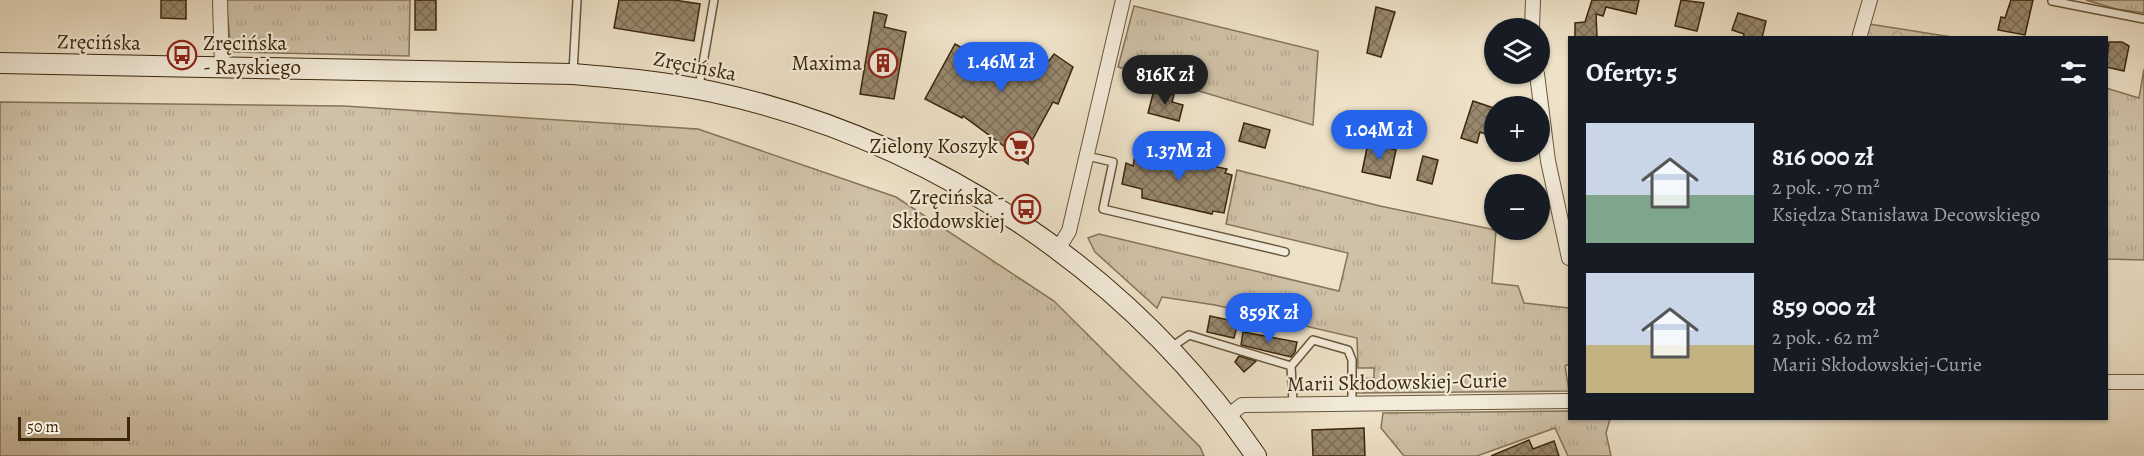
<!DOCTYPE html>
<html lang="pl">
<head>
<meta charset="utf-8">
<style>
	body { margin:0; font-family:Alegreya,serif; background:#20242c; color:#f1f3f6; height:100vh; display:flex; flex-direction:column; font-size:22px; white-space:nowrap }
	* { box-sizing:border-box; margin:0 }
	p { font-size:20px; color:#9ea1a6 }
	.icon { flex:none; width:33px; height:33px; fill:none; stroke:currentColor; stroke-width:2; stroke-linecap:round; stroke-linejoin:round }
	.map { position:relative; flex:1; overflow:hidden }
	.panel { position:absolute; left:1568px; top:36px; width:540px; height:384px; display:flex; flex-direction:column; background:#171b24; border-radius:0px; box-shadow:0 2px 4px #0004 }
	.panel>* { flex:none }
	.tools { position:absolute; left:1484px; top:18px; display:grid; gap:12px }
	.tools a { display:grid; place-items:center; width:66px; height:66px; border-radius:50%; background:#171b24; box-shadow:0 2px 4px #0004; font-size:30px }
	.scale { position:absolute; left:18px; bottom:15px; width:112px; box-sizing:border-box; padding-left:6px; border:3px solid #3c270b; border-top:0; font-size:16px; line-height:21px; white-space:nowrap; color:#3c270b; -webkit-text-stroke:4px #f3ecdb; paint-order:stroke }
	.price { position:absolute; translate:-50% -51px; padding:0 14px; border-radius:21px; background:#2563eb; color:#fff; font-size:20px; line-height:39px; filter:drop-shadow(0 2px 3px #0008) }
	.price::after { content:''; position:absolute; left:50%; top:36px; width:18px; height:14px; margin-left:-9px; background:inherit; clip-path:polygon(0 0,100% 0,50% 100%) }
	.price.on { background:#222; color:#fff }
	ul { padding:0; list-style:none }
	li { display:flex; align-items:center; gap:18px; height:150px; padding:0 18px }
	li span { display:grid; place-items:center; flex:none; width:168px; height:120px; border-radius:0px; color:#555 }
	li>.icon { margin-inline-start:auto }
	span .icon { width:72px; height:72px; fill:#fffc; stroke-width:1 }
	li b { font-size:26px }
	h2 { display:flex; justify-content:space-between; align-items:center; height:72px; padding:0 18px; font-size:26px }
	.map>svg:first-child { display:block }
	.grass { fill:url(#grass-tufts); stroke:#867459; stroke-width:1.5 }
	.forest { fill:url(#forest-crowns); stroke:#867459; stroke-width:1.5 }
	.building { fill:url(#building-cross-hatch); stroke:#3c270b; stroke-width:1.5 }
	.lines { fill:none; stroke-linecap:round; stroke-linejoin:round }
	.lane-casing { stroke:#68563a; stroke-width:10 }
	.street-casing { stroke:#68563a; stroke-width:16 }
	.secondary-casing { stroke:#3c270b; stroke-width:22 }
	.lane { stroke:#f3ecdb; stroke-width:7 }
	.street { stroke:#f3ecdb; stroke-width:14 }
	.secondary { stroke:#f3ecdb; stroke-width:20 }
	.labels { text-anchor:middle; stroke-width:4.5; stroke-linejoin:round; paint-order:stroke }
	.street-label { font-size:21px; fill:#3c270b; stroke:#f3ecdb }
	.poi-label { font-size:21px; fill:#3c270b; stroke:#f3ecdb; text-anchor:end }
</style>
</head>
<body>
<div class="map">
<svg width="2144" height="456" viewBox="0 0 2144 456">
	<defs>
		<pattern id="grass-tufts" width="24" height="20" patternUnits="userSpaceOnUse" patternTransform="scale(1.5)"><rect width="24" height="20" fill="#cfc1a7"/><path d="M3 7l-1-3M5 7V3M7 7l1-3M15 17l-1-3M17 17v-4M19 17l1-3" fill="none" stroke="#b3a68e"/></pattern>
		<pattern id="forest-crowns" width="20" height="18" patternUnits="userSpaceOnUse" patternTransform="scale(1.5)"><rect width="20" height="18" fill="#cfc1a7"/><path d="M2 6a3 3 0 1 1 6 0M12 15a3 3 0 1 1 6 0" fill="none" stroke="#b3a68e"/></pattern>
		<pattern id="building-cross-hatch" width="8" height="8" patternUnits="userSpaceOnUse" patternTransform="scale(1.5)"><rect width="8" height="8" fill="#98886d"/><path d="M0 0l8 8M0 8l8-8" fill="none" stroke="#7d6f58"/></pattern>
	</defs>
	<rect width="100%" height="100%" fill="#ede1c7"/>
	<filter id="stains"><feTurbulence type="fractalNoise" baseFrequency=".00333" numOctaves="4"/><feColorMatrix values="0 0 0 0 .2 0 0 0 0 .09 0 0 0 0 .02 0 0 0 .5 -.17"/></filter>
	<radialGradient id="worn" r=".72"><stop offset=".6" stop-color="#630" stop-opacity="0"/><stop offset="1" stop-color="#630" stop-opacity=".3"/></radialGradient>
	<!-- grass -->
	<g class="grass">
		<polygon points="226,0 410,0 409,56 231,52"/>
		<polygon points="2086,0 2144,0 2144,13 2116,9"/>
		<polygon points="1134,6 1318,51 1313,125 1118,67"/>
		<polygon points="2144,69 2144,260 2106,259 2106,88 2139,98"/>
		<polygon points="0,102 344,106 698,129 896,197 1054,301 1200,447 1204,456 0,456"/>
		<polygon points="1237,170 1380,206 1496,230 1492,283 1518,286 1524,303 1569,308 1569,364 1565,366 1569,391 1357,393 1357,379 1374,378 1374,368 1358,368 1357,338 1215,305 1162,297 1157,308 1095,252 1088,238 1099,234 1339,291 1348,253 1226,224"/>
		<polygon points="1569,411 1569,418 1610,419 1606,433 1611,456 1568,456 1555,428 1477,456 1404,456 1381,428 1383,413"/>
	</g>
	<!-- forest -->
	<polygon class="forest" points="1869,24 1952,37 1865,38"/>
	<!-- building -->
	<g class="building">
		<polygon points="161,0 186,0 186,19 161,18"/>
		<rect x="415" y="0" width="21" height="30"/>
		<polygon points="619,0 674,0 700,4 694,41 614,28"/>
		<polygon points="1592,0 1639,0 1636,14 1606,7 1603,16 1596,14 1597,38 1575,38 1575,23 1585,22"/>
		<polygon points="1681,0 1704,3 1697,31 1675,26"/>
		<polygon points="2011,0 2033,0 2025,35 1998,30 2001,17 2005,18"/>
		<polygon points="1376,7 1395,12 1381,57 1367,53"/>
		<polygon points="874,12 887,15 884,27 906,32 894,99 860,94"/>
		<polygon points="1738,13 1766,21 1762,38 1743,38 1744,34 1732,30"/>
		<polygon points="2109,42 2122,42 2129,46 2124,71 2106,67"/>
		<polygon points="955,44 969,52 974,45 1008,64 1015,53 1022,56 1027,47 1049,61 1054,54 1073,67 1058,104 1053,102 1029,146 1028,164 963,116 962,118 925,99"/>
		<polygon points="1154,90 1174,95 1172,102 1183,105 1179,121 1148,113"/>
		<polygon points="1473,101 1494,108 1488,135 1480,132 1477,143 1461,138"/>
		<polygon points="1244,123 1270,130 1265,148 1239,141"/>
		<polygon points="1368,143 1396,150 1390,178 1362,172"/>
		<polygon points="1136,150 1227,169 1225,173 1232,175 1224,213 1213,211 1212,214 1142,198 1142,189 1122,184 1126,163 1133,166"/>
		<polygon points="1423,156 1438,160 1432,184 1417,180"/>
		<polygon points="1210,316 1238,322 1234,338 1207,332"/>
		<polygon points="1243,332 1297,342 1295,352 1291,357 1241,345"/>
		<polygon points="1239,356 1256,361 1244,372 1235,362"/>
		<polygon points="1364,428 1365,456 1313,456 1312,430"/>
		<polygon points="1529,440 1533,449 1554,441 1559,456 1491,456"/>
	</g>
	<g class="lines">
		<!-- lane casing -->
		<g class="lane-casing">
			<g id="lane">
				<polyline points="2052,1 2144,19"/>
				<polyline points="573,72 577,0"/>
				<polyline points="699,86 714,0"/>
				<polyline points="1087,156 1113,162 1103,209 1285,252"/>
				<polyline points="1170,348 1189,335 1291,366"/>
				<polyline points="1293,403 1291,366 1313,340 1348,350 1352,360 1352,403"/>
			</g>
		</g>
		<!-- street casing -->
		<g class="street-casing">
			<g id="street">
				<polyline points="220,0 222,69"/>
				<polyline points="1532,28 1533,0"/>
				<polyline points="1859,38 1870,0"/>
				<polyline points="1537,74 1548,161 1569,258"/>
				<polyline points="1058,249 1069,231 1123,0"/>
				<polyline points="2106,382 2144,382"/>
				<polyline points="1228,416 1242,405 1569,401"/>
			</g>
		</g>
		<!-- secondary casing -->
		<g class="secondary-casing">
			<path id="secondary" d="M0 63 573 74C620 78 667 82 713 92 931 139 1130 271 1256 456"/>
		</g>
		<!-- lane -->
		<use href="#lane" class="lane"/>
		<!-- street -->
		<use href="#street" class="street"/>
		<!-- secondary -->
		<use href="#secondary" class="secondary"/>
	</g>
	<!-- icons -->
	<defs>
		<g id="bus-ring" transform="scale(1.5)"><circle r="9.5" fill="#f3ecdb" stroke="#8f2418" stroke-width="1.5"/><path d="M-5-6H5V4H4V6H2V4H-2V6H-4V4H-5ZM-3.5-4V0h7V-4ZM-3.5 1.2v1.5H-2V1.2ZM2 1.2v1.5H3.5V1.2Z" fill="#8f2418"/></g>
		<g id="building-ring" transform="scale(1.5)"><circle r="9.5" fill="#f3ecdb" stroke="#8f2418" stroke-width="1.5"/><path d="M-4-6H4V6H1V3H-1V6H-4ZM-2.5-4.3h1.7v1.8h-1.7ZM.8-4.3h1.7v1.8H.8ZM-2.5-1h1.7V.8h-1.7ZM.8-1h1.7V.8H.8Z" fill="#8f2418"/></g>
		<g id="supermarket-ring" transform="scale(1.5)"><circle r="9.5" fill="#f3ecdb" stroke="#8f2418" stroke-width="1.5"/><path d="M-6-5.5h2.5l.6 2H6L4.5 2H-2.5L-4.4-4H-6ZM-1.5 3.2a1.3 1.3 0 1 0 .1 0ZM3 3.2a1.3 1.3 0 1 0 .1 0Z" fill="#8f2418"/></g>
	</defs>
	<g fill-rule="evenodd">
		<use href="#bus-ring" x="182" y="55"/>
		<use href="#building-ring" x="883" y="63"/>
		<use href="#supermarket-ring" x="1019" y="146"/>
		<use href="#bus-ring" x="1026" y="209"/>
	</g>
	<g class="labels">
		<!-- street labels -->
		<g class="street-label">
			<text transform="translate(99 42) rotate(1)" y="7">Zręcińska</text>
			<text transform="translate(695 66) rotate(11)" y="7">Zręcińska</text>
			<text transform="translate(1397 382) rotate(-1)" y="7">Marii Skłodowskiej-Curie</text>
		</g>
		<!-- poi labels -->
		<g class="poi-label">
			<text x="203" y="50" text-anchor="start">Zręcińska<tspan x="203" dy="24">- Rayskiego</tspan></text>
			<text x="862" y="70">Maxima</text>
			<text x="998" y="153">Zielony Koszyk</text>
			<text x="1005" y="204">Zręcińska -<tspan x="1005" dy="24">Skłodowskiej</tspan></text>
		</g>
	</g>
	<rect width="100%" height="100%" filter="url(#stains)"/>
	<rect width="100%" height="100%" fill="url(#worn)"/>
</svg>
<div class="tools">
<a><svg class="icon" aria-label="layers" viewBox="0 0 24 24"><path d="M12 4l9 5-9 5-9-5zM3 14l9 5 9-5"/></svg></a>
<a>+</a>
<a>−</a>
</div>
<div class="scale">50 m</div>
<b class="price" style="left:1001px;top:93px">1.46M zł</b>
<b class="price on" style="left:1165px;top:106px">816K zł</b>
<b class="price" style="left:1379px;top:161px">1.04M zł</b>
<b class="price" style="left:1179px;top:182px">1.37M zł</b>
<b class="price" style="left:1269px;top:344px">859K zł</b>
<section class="panel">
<h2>Oferty: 5<svg class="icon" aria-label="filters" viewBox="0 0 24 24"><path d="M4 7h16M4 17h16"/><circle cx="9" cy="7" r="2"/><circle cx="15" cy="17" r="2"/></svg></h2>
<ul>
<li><span style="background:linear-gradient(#c9d6e8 60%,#7fa58c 0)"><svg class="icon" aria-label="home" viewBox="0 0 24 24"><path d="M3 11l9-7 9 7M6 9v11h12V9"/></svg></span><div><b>816 000 zł</b><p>2 pok. · 70 m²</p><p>Księdza Stanisława Decowskiego</p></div></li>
<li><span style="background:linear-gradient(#c9d6e8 60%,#c2b280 0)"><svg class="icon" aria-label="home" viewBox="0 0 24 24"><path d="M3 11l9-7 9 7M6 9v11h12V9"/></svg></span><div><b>859 000 zł</b><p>2 pok. · 62 m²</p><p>Marii Skłodowskiej-Curie</p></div></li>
</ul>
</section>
</div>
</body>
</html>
